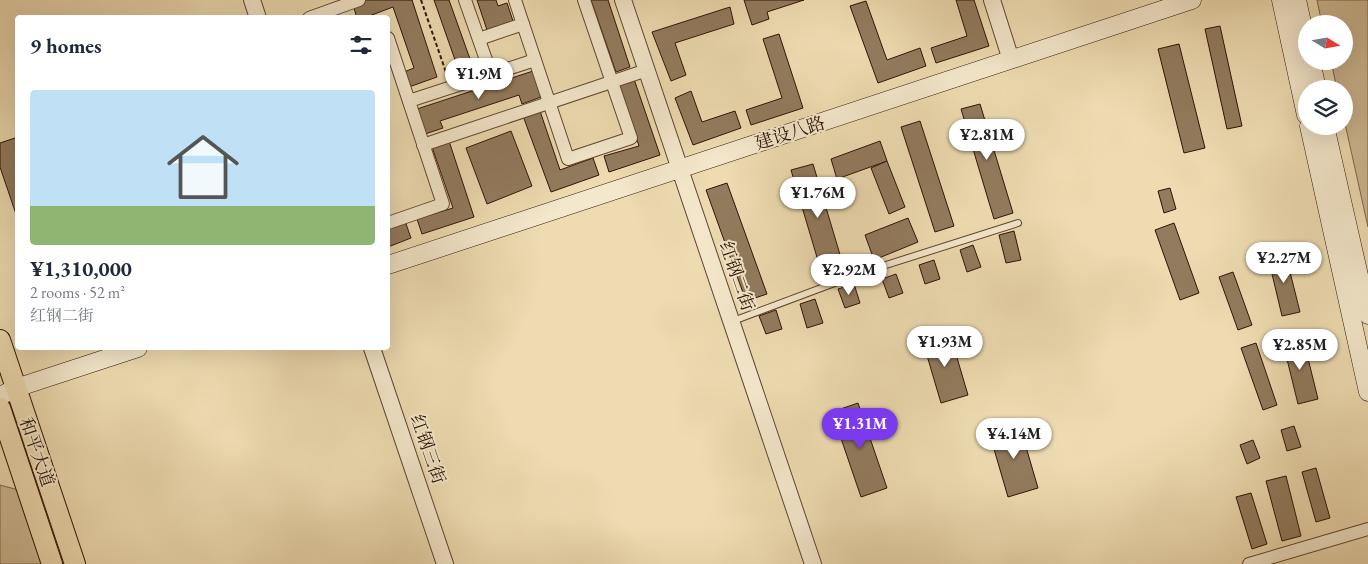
<!DOCTYPE html>
<html lang="en">
<head>
<meta charset="utf-8">
<style>
	body { margin:0; font-family:"EB Garamond","Noto Serif SC",serif; background:#f2f2f3; color:#1f2937; height:100vh; display:flex; flex-direction:column; font-size:19px; white-space:nowrap }
	* { box-sizing:border-box; margin:0 }
	p { font-size:16px; color:#747a83 }
	.icon { flex:none; width:28px; height:28px; fill:none; stroke:currentColor; stroke-width:2; stroke-linecap:round; stroke-linejoin:round }
	.map { position:relative; flex:1; overflow:hidden }
	.sheet { position:absolute; left:15px; top:15px; width:375px; height:335px; display:flex; flex-direction:column; background:#fff; border-radius:5px; box-shadow:0 5px 20px #0002 }
	.sheet>* { flex:none }
	.needle { width:32px; rotate:101deg }
	.controls { position:absolute; left:1298px; top:15px; display:grid; gap:10px }
	.controls a { display:grid; place-items:center; width:55px; height:55px; border-radius:50%; background:#fff; box-shadow:0 5px 20px #0002; font-size:25px }
	.price { position:absolute; translate:-50% -42px; padding:0 11px; border-radius:18px; background:#fff; color:#222; font-size:16px; line-height:32px; filter:drop-shadow(0 1px 2px #0008) }
	.price::after { content:''; position:absolute; left:50%; top:30px; width:15px; height:11px; margin-left:-8px; background:inherit; clip-path:polygon(0 0,100% 0,50% 100%) }
	.price.on { background:#7c3aed; color:#fff }
	ul { padding:0; list-style:none }
	li { display:grid; align-content:center; gap:10px; height:265px; padding:0 15px }
	li+li { border-top:1px solid #e0e1e3 }
	li span { display:grid; place-items:center; height:155px; border-radius:5px; color:#555 }
	li>.icon { margin-inline-start:auto }
	span .icon { width:90px; height:90px; fill:#fffc; stroke-width:1 }
	li b { font-size:21px }
	h2 { display:flex; justify-content:space-between; align-items:center; height:60px; padding:0 15px; font-size:21px }
	.map>svg:first-child { display:block }
	.green { fill:#ceb994; stroke:#7e664c }
	.building { fill:#927b5e; stroke:#2f1205 }
	.lines { fill:none; stroke-linecap:round; stroke-linejoin:round }
	.service-casing { stroke:#5f4430; stroke-width:8 }
	.minor-casing { stroke:#5f4430; stroke-width:14 }
	.tertiary-casing { stroke:#5f4430; stroke-width:18 }
	.secondary-casing { stroke:#2f1205; stroke-width:19 }
	.primary-casing { stroke:#2f1205; stroke-width:22 }
	.path { stroke:#2f1205; stroke-width:2; stroke-dasharray:4 2.5; stroke-linecap:butt }
	.service { stroke:#f4e8cc; stroke-width:6 }
	.minor { stroke:#f4e8cc; stroke-width:12 }
	.tertiary { stroke:#f4e8cc; stroke-width:16 }
	.secondary { stroke:#f4e8cc; stroke-width:18 }
	.primary { stroke:#eedbb1; stroke-width:20 }
	.labels { text-anchor:middle; stroke-width:4; stroke-linejoin:round; paint-order:stroke }
	.street-label { font-size:18px; fill:#2f1205; stroke:#f4e8cc }
</style>
</head>
<body>
<div class="map">
<svg width="1368" height="564" viewBox="0 0 1368 564">
	<rect width="100%" height="100%" fill="#eedbb1"/>
	<filter id="stains"><feTurbulence type="fractalNoise" baseFrequency=".004" numOctaves="4"/><feColorMatrix values="0 0 0 0 .2 0 0 0 0 .09 0 0 0 0 .02 0 0 0 .5 -.17"/></filter>
	<radialGradient id="worn" r=".72"><stop offset=".6" stop-color="#630" stop-opacity="0"/><stop offset="1" stop-color="#630" stop-opacity=".3"/></radialGradient>
	<!-- green -->
	<g class="green">
		<polygon points="1317,0 1368,0 1368,227 1344,119 1344,89 1337,89 1331,61 1344,61 1344,24 1322,24"/>
		<polygon points="0,485 26,492 51,564 0,564"/>
	</g>
	<!-- building -->
	<g class="building">
		<polygon points="365,0 412,0 437,77 409,87 404,72 414,68 393,7 364,18 357,18 353,5"/>
		<polygon points="434,0 449,0 475,73 461,77"/>
		<polygon points="477,0 496,0 498,6 507,3 513,21 487,30"/>
		<polygon points="591,0 608,0 630,67 616,72"/>
		<polygon points="744,0 804,0 767,12 769,19 752,25"/>
		<polygon points="956,0 974,0 989,46 936,63 931,48 967,36"/>
		<polygon points="866,1 887,60 920,48 926,66 878,83 850,6"/>
		<polygon points="730,7 734,24 675,43 686,75 671,81 652,32"/>
		<polygon points="1220,26 1242,126 1227,129 1205,29"/>
		<polygon points="779,34 803,108 751,125 746,110 782,98 763,39"/>
		<polygon points="1179,44 1205,148 1184,153 1158,49"/>
		<polygon points="533,71 541,97 522,104 519,95 440,121 443,128 425,134 417,109"/>
		<polygon points="634,79 660,155 609,172 604,156 639,146 619,85"/>
		<polygon points="691,91 702,122 735,111 741,128 693,145 675,98"/>
		<polygon points="980,104 1013,213 994,219 961,109"/>
		<polygon points="540,111 560,170 593,158 599,175 551,192 523,116"/>
		<polygon points="920,121 954,226 935,232 901,127"/>
		<polygon points="511,131 532,186 487,204 466,148"/>
		<polygon points="15,138 18,146 18,220 0,167 0,143"/>
		<polygon points="449,141 474,217 422,234 417,219 453,208 432,147"/>
		<polygon points="880,141 887,161 837,179 831,159"/>
		<polygon points="887,161 905,207 889,214 871,168"/>
		<polygon points="813,164 844,268 822,274 791,170"/>
		<polygon points="727,183 767,294 746,301 706,190"/>
		<polygon points="1170,188 1176,209 1164,213 1158,191"/>
		<polygon points="908,218 918,242 874,260 865,235"/>
		<polygon points="405,221 411,238 388,247 388,227"/>
		<polygon points="1174,223 1199,293 1180,300 1155,230"/>
		<polygon points="1014,231 1021,260 1006,263 999,235"/>
		<polygon points="973,245 981,267 967,272 960,250"/>
		<polygon points="1285,252 1300,312 1282,316 1268,257"/>
		<polygon points="934,260 940,279 925,284 919,265"/>
		<polygon points="1233,272 1252,325 1238,330 1219,277"/>
		<polygon points="896,274 903,293 889,298 882,279"/>
		<polygon points="854,284 860,303 845,308 838,289"/>
		<polygon points="815,299 823,323 807,328 800,304"/>
		<polygon points="776,310 782,329 766,334 759,316"/>
		<polygon points="950,334 968,395 941,403 923,342"/>
		<polygon points="1303,338 1318,399 1298,404 1283,343"/>
		<polygon points="1256,343 1277,405 1263,410 1241,348"/>
		<polygon points="858,403 887,488 861,497 832,412"/>
		<polygon points="1019,423 1038,488 1008,497 989,432"/>
		<polygon points="1294,426 1301,447 1287,451 1281,430"/>
		<polygon points="1253,440 1260,458 1247,464 1240,445"/>
		<polygon points="1316,468 1330,518 1316,522 1302,472"/>
		<polygon points="1286,476 1301,536 1282,541 1266,481"/>
		<polygon points="1251,493 1267,544 1252,549 1236,497"/>
	</g>
	<g class="lines">
		<!-- service casing -->
		<g class="service-casing">
			<polyline id="service" points="733,321 864,272 1018,223"/>
		</g>
		<!-- minor casing -->
		<g class="minor-casing">
			<g id="minor">
				<polyline points="465,0 491,74"/>
				<polyline points="309,18 359,0"/>
				<polyline points="523,24 568,159 631,138 584,0"/>
				<polyline points="388,38 443,204 388,223"/>
				<polyline points="479,39 523,24 515,0"/>
				<polyline points="409,101 535,60"/>
				<polyline points="423,145 647,70"/>
				<polyline points="1249,564 1368,529"/>
			</g>
		</g>
		<!-- tertiary casing -->
		<g class="tertiary-casing">
			<g id="tertiary">
				<polyline points="252,0 258,18"/>
				<polyline points="623,0 813,564"/>
				<polyline points="992,0 1011,60"/>
				<polyline points="372,348 445,564"/>
			</g>
		</g>
		<!-- secondary casing -->
		<g class="secondary-casing">
			<g id="secondary">
				<polyline points="1281,0 1306,115"/>
				<polyline points="1297,0 1306,41"/>
				<polyline points="1311,61 1317,89"/>
				<polyline points="1309,126 1368,392"/>
				<polyline points="1325,126 1368,315"/>
				<polyline points="388,265 1192,0"/>
				<polyline points="0,396 16,388 138,348"/>
			</g>
		</g>
		<!-- primary casing -->
		<g class="primary-casing">
			<g id="primary">
				<polyline points="0,340 75,564"/>
				<polyline points="0,408 52,564"/>
			</g>
		</g>
		<!-- path -->
		<polyline class="path" points="421,0 448,78"/>
		<!-- service -->
		<use href="#service" class="service"/>
		<!-- minor -->
		<use href="#minor" class="minor"/>
		<!-- tertiary -->
		<use href="#tertiary" class="tertiary"/>
		<!-- secondary -->
		<use href="#secondary" class="secondary"/>
		<!-- primary -->
		<use href="#primary" class="primary"/>
	</g>
	<g class="labels">
		<!-- street labels -->
		<g class="street-label">
			<text transform="translate(790 133) rotate(-18)" y="6">建设八路</text>
			<text transform="translate(737 276) rotate(71)" y="6">红钢二街</text>
			<text transform="translate(428 449) rotate(71)" y="6">红钢三街</text>
			<text transform="translate(37 452) rotate(71)" y="6">和平大道</text>
		</g>
	</g>
	<rect width="100%" height="100%" filter="url(#stains)"/>
	<rect width="100%" height="100%" fill="url(#worn)"/>
</svg>
<div class="controls">
<a><svg class="needle" viewBox="-14 -14 28 28"><path d="M0-13l5 13h-10z" fill="#e53935"/><path d="M0 13l5-13h-10z" fill="#747a83"/></svg></a>
<a><svg class="icon" aria-label="layers" viewBox="0 0 24 24"><path d="M12 4l9 5-9 5-9-5zM3 14l9 5 9-5"/></svg></a>
</div>
<b class="price" style="left:479px;top:100px">¥1.9M</b>
<b class="price" style="left:987px;top:161px">¥2.81M</b>
<b class="price" style="left:818px;top:219px">¥1.76M</b>
<b class="price" style="left:1284px;top:284px">¥2.27M</b>
<b class="price" style="left:849px;top:296px">¥2.92M</b>
<b class="price" style="left:945px;top:368px">¥1.93M</b>
<b class="price" style="left:1300px;top:371px">¥2.85M</b>
<b class="price on" style="left:860px;top:450px">¥1.31M</b>
<b class="price" style="left:1014px;top:460px">¥4.14M</b>
<section class="sheet">
<h2>9 homes<svg class="icon" aria-label="filters" viewBox="0 0 24 24"><path d="M4 7h16M4 17h16"/><circle cx="9" cy="7" r="2"/><circle cx="15" cy="17" r="2"/></svg></h2>
<ul>
<li><span style="background:linear-gradient(#bfe0f5 75%,#8fb573 0)"><svg class="icon" aria-label="home" viewBox="0 0 24 24"><path d="M3 11l9-7 9 7M6 9v11h12V9"/></svg></span><div><b>¥1,310,000</b><p>2 rooms · 52 m²</p><p>红钢二街</p></div></li>
</ul>
</section>
</div>
</body>
</html>
